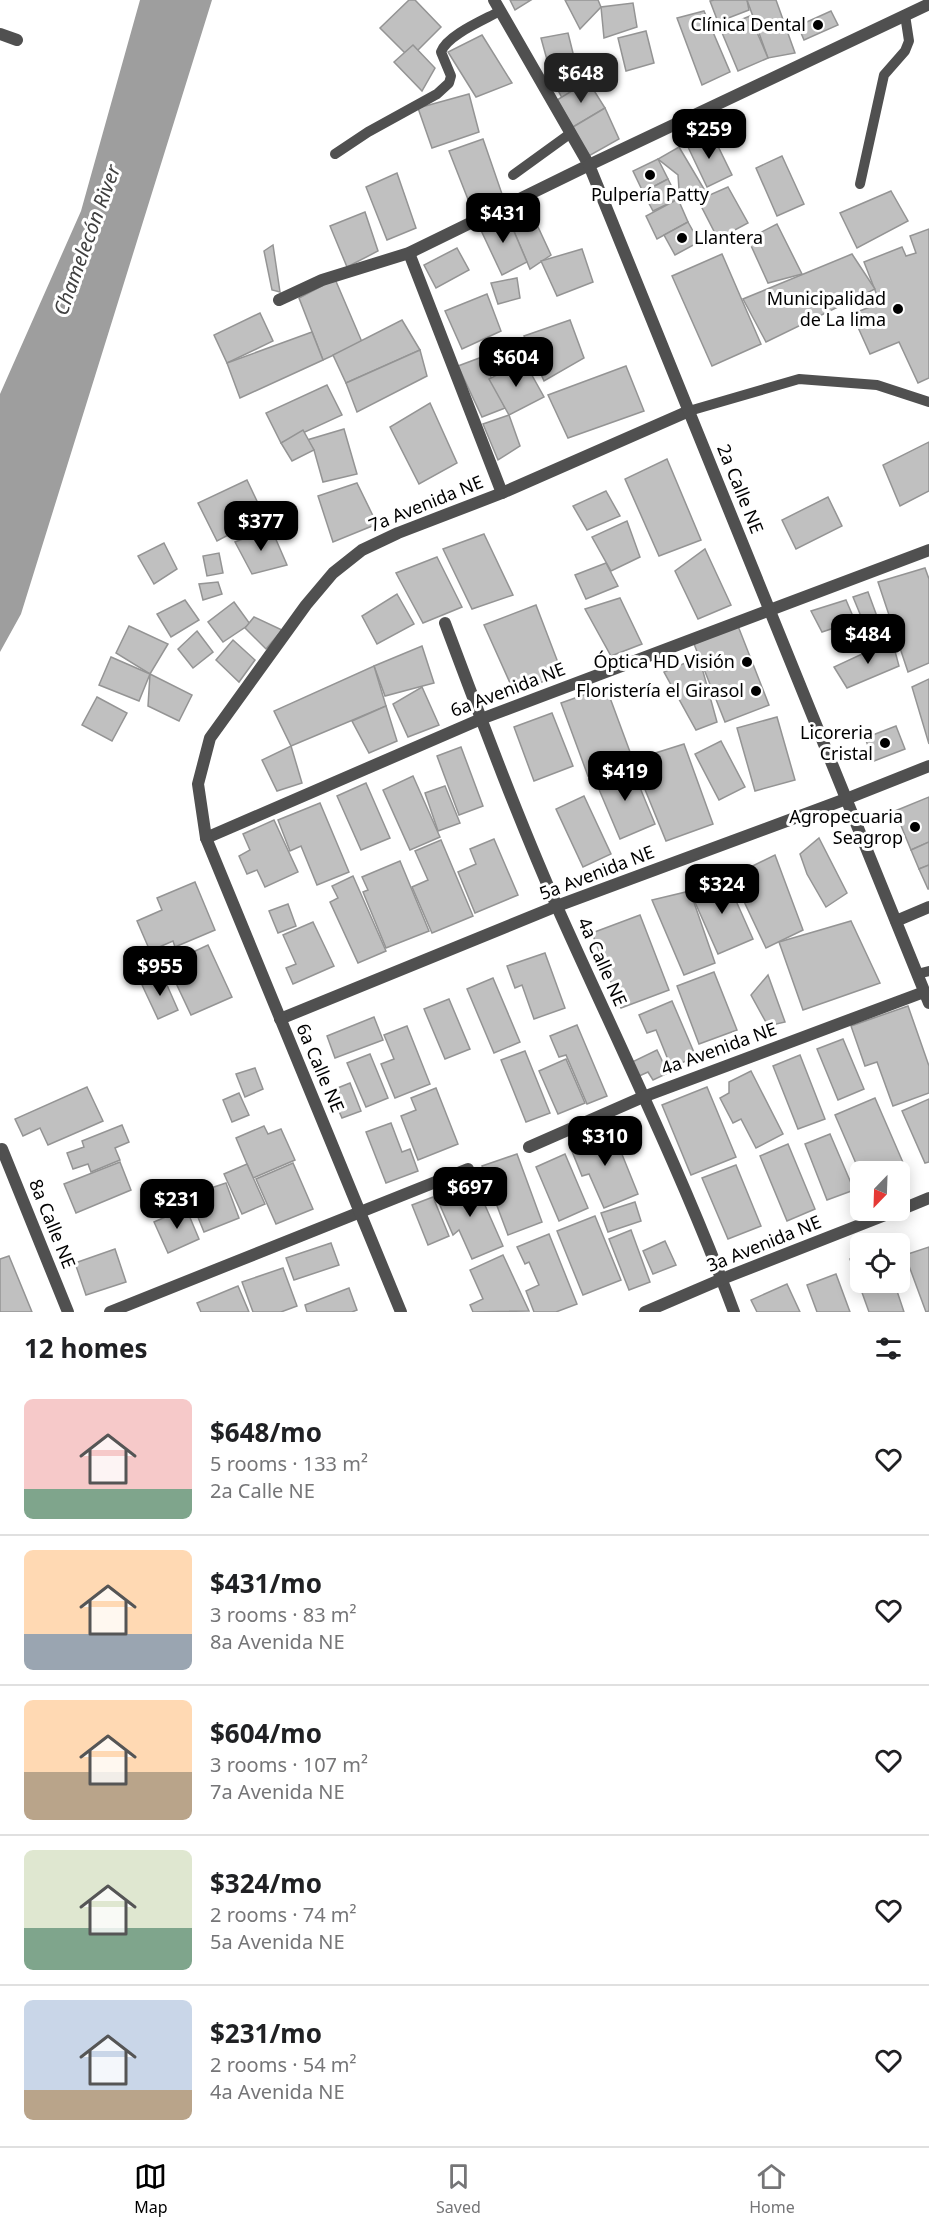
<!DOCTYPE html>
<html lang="en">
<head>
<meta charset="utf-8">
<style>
	body { margin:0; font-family:"Noto Sans",sans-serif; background:#f6f6f6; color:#202124; height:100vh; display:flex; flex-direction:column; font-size:22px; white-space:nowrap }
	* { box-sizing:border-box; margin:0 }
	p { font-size:20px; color:#757577 }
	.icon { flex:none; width:33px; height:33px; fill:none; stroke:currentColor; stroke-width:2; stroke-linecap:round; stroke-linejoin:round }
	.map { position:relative; height:1312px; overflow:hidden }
	.side { display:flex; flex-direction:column; background:#fff; flex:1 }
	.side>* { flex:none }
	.needle { width:39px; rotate:203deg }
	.controls { position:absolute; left:850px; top:1161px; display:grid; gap:12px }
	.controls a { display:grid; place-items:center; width:60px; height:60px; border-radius:9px; background:#fff; box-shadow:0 3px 15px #0003; font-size:30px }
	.price { position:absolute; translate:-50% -51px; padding:0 14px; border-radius:12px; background:#000; color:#fff; font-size:20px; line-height:39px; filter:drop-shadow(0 2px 3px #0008) }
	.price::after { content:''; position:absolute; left:50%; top:36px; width:18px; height:14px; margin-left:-9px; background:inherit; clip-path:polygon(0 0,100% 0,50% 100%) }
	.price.active { background:#222; color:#fff }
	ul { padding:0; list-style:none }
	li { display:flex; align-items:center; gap:18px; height:150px; padding:0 24px }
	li+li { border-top:2px solid #e0e0e0 }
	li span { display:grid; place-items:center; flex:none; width:168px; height:120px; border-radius:9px; color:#555 }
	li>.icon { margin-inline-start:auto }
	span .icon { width:72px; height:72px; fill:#fffc; stroke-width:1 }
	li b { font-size:26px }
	h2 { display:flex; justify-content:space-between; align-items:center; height:72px; padding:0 24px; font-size:26px }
	.tab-bar { display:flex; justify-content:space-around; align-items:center; height:84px; border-top:2px solid #e0e0e0; background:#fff; font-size:16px; color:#757577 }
	.tab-bar a { display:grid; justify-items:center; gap:3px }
	.tab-bar .active { color:#000 }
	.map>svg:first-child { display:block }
	.water { fill:#9e9e9e }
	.building { fill:#c0c0c0; stroke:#949494; stroke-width:1.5 }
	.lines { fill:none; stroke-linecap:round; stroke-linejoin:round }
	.service { stroke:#505050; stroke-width:10 }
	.minor { stroke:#505050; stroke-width:12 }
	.tertiary { stroke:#505050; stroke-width:12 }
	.poi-dot { fill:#000; stroke:#fff; stroke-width:2 }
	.labels { text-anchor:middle; stroke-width:6; stroke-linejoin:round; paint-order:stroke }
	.poi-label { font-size:18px; fill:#000; stroke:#fff; text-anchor:end }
	.street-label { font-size:18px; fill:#000; stroke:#fff }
	.water-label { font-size:20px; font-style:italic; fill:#3f3f3f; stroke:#fff }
</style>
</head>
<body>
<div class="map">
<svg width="929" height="1312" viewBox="0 0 929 1312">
	<rect width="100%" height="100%" fill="#fff"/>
	<!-- water -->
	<polygon class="water" points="140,0 212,0 21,614 0,652 0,394 81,211"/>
	<!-- building -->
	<g class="building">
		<polygon points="409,0 415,0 441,27 410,58 380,28"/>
		<polygon points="510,0 531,0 515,10"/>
		<polygon points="565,0 598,0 601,7 580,29"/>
		<polygon points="714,0 747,0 749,10 718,22 710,1"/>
		<polygon points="747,0 776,0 795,53 768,58"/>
		<polygon points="633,3 637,27 604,38 601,7"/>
		<polygon points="704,11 730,72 702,85 677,18"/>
		<polygon points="831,11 838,25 804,40 798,26"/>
		<polygon points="750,16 768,58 738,71 720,28"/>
		<polygon points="646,31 654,63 626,71 618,38"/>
		<polygon points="568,33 575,61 549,67 541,38"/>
		<polygon points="482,35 512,83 476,97 448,52"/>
		<polygon points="413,45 435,68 422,91 394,62"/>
		<polygon points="575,61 588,81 562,98 550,75"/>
		<polygon points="588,81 605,108 573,127 557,100"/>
		<polygon points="469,94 479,132 432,148 418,108"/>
		<polygon points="605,108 619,139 587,157 573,127"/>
		<polygon points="712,134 732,175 707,187 687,145"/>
		<polygon points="483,139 502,194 471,207 449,151"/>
		<polygon points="679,147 704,189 680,204 678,175 658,159"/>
		<polygon points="782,156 804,204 777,216 756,168"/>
		<polygon points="658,159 668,179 643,192 633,171"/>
		<polygon points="397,173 416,228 387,240 366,187"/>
		<polygon points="668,179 678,199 653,211 643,192"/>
		<polygon points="728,187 748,223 718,239 698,200"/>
		<polygon points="891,191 908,221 857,248 840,213"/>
		<polygon points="678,199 688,222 657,239 646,216"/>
		<polygon points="526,201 551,255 530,269 507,215"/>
		<polygon points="365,212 378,251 347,267 330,226"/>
		<polygon points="507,215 527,262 502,275 478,224"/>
		<polygon points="688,222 699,242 675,255 664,235"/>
		<polygon points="777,224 802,274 768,283 748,239"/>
		<polygon points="929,229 929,378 918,383 899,342 870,354 852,314 880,303 864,262 902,247 906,256 916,253 910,236"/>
		<polygon points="273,245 280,292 272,290 264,251"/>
		<polygon points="457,248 469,270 436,288 424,265"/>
		<polygon points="582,249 593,282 557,296 541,261"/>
		<polygon points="722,254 761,344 712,366 672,276"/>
		<polygon points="852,254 875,289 766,342 743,299"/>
		<polygon points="517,278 520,298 498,304 491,283"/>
		<polygon points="335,279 362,342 323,360 299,298"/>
		<polygon points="487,294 501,331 462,349 445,311"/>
		<polygon points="260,313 273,341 227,363 214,335"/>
		<polygon points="402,320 420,350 346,383 333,355"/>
		<polygon points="570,320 584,358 544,381 524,336"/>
		<polygon points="312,332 323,360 240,398 227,363"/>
		<polygon points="420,350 427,376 357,412 346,383"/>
		<polygon points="482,357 505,408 482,417 458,366"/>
		<polygon points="524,361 544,397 509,415 489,379"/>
		<polygon points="626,366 644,411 568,438 548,395"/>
		<polygon points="327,385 342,415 281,443 266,413"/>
		<polygon points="430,403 457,463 419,484 390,427"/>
		<polygon points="509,415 520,446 498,460 483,424"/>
		<polygon points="344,429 357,474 323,482 314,450 307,440"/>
		<polygon points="303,430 314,450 292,461 281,443"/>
		<polygon points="929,442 929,491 900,506 883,465"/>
		<polygon points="667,459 701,540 659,556 625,479"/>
		<polygon points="247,480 264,516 217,541 198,503"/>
		<polygon points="357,483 377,524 333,542 318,496"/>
		<polygon points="606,491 620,516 587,530 573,506"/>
		<polygon points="828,497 842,526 796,549 782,520"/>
		<polygon points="627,521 640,557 611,571 592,537"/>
		<polygon points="271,528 287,565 252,574 235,542"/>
		<polygon points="484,534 513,595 472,609 443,549"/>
		<polygon points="164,543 177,569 154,584 138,556"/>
		<polygon points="705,549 731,605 698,619 675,571"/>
		<polygon points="219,553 223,573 207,576 203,556"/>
		<polygon points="437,557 462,607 423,623 396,573"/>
		<polygon points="606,563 618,586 586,599 575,575"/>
		<polygon points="925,568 929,579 929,663 908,672 878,582"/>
		<polygon points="218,582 222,594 203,600 199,584"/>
		<polygon points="868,592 882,630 870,638 853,597"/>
		<polygon points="397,594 414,624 377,644 362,616"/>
		<polygon points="620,598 642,644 611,656 585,609"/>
		<polygon points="185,600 199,620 171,637 157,614"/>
		<polygon points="846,600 855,621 822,632 811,611"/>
		<polygon points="234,602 250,624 223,642 208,622"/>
		<polygon points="536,605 562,673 515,694 484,625"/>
		<polygon points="254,617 282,630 266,649 245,628"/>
		<polygon points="129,626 168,644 150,674 116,653"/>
		<polygon points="738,626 769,705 725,722 694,644"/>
		<polygon points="197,631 213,652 193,668 178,649"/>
		<polygon points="233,640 255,660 239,682 216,660"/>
		<polygon points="892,640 899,666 847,688 834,667"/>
		<polygon points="422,646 434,683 385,696 374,666"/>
		<polygon points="111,657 150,674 139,701 99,685"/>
		<polygon points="699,657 717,722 696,730 664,672"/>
		<polygon points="374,666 386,706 291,746 274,711"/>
		<polygon points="150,674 192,695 179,721 148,706"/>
		<polygon points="929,679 929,744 912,687"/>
		<polygon points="422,687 439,725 408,737 393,704"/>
		<polygon points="606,687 633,760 588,776 561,703"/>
		<polygon points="97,697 127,713 112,741 82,725"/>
		<polygon points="386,706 397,741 369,753 352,721"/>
		<polygon points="552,713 573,766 534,781 514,727"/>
		<polygon points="777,717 795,780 755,791 737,728"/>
		<polygon points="896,726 905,749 874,761 865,738"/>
		<polygon points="721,741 745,787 719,800 695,754"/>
		<polygon points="684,744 713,824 666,841 633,760"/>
		<polygon points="291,746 302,783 277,791 262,760"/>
		<polygon points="461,747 483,806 459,815 437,756"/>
		<polygon points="631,766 655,824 620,839 595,780"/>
		<polygon points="413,776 440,837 410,850 383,790"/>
		<polygon points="366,783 390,838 361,850 337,796"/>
		<polygon points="445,786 460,823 438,831 425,793"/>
		<polygon points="584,796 611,854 583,867 556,809"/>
		<polygon points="929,797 929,842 911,850 895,811"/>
		<polygon points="320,803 349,872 317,885 301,846 290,851 278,820"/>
		<polygon points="274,820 298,872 265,887 257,870 247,874 239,856 250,850 243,834"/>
		<polygon points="819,838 847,893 826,907 807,874 800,854"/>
		<polygon points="494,839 518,895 475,913 458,872 476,864 470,849"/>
		<polygon points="441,840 473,916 432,933 412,887 428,880 415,851"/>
		<polygon points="929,842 929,865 919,869 911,850"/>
		<polygon points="775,855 803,930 766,948 732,876"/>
		<polygon points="400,861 429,931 386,948 363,892 368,890 362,877"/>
		<polygon points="929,865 929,889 928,889 919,869"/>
		<polygon points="353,876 386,951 358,963 330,902 338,898 332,886"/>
		<polygon points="725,876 753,939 718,954 690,891"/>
		<polygon points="195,882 215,930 175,947 173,941 150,951 137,921 162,910 157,898"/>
		<polygon points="690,891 715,963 684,975 652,900"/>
		<polygon points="288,904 296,926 278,933 269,911"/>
		<polygon points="640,915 669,990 621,1008 592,933"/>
		<polygon points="851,921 880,983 803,1010 779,942"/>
		<polygon points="313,922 334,966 293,984 286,968 296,964 283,935"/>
		<polygon points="208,945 232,997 191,1015 167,964"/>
		<polygon points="545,953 565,1008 534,1019 522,985 515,988 507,966"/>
		<polygon points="714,972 737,1030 699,1044 677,986"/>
		<polygon points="768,975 785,1022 768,1026 751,995"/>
		<polygon points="163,976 178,1010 158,1019 142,985"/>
		<polygon points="493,978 520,1042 494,1053 467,989"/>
		<polygon points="449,999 470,1049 445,1059 424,1009"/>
		<polygon points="672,1001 696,1057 671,1067 656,1030 647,1033 639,1015"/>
		<polygon points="908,1006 929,1066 929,1093 893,1106 877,1062 865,1066 851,1026"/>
		<polygon points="374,1017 383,1040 335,1058 327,1036"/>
		<polygon points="577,1025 607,1096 587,1104 566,1055 559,1057 550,1036"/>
		<polygon points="407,1026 430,1084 395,1098 381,1064 394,1059 384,1035"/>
		<polygon points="843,1039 864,1089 838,1100 817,1049"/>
		<polygon points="657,1050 668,1073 653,1080 648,1072 637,1077 630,1063"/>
		<polygon points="525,1051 550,1113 526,1122 501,1060"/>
		<polygon points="370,1054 388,1098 366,1107 347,1063"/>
		<polygon points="800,1055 825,1119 798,1129 773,1066"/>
		<polygon points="566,1059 585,1103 558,1114 539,1071"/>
		<polygon points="255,1068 263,1089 245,1097 236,1074"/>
		<polygon points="751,1071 783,1134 756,1148 741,1119 733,1123 720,1098 729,1093 729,1082"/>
		<polygon points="350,1083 361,1111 342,1118 330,1091"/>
		<polygon points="87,1087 103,1121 48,1145 40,1128 23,1136 15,1119"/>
		<polygon points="707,1087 736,1157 691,1175 662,1105"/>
		<polygon points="436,1088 458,1144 418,1160 401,1116 416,1110 411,1098"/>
		<polygon points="239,1093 249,1115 232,1122 223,1100"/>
		<polygon points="875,1098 908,1174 900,1177 900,1172 861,1172 861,1175 835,1115"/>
		<polygon points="929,1099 929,1162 925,1163 902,1111"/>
		<polygon points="391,1123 402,1152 410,1149 418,1171 386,1183 366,1132"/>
		<polygon points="122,1125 129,1142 115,1148 120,1160 91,1172 88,1164 73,1169 67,1153 84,1147 82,1141"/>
		<polygon points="264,1126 268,1134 281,1129 295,1160 253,1178 236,1138"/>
		<polygon points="611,1127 638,1194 604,1208 589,1174 582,1176 569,1144"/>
		<polygon points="830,1134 854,1190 827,1200 805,1144"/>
		<polygon points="788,1144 815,1209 787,1221 760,1156"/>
		<polygon points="517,1154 542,1222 508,1235 482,1166"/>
		<polygon points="565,1154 588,1208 559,1221 536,1167"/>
		<polygon points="120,1162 131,1190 76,1213 64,1184"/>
		<polygon points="293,1163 313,1209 276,1224 256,1179"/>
		<polygon points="247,1164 265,1204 242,1214 224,1174"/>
		<polygon points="736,1165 761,1226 728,1239 702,1178"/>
		<polygon points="473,1178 503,1246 472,1259 459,1230 453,1235 435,1194"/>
		<polygon points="226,1183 239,1218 204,1232 193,1205 211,1198 208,1189"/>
		<polygon points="433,1197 449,1236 428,1245 412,1205"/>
		<polygon points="635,1202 641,1221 608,1232 601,1213"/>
		<polygon points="186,1208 199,1239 168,1253 154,1222"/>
		<polygon points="595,1216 621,1280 583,1295 557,1231"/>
		<polygon points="631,1230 650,1282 629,1290 609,1239"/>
		<polygon points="549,1234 577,1304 556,1312 534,1312 526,1291 539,1285 529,1262 525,1264 517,1247"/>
		<polygon points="665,1241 676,1265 653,1274 643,1251"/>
		<polygon points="331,1243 339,1265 294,1280 286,1258"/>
		<polygon points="929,1247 929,1311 926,1312 905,1255"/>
		<polygon points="115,1249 126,1282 86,1295 75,1263"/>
		<polygon points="503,1255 529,1311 473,1312 470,1305 483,1299 470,1270"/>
		<polygon points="861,1255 861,1282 894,1282 904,1312 869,1312 850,1259"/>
		<polygon points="9,1256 32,1312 0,1312 0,1259"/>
		<polygon points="283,1268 297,1306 281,1312 253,1312 242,1282"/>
		<polygon points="836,1274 850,1312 817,1312 807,1285"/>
		<polygon points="787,1284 800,1312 757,1312 751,1300"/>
		<polygon points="238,1286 249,1312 201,1312 197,1303"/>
		<polygon points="349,1288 357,1310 352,1312 307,1312 305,1305"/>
	</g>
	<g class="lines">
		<!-- service -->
		<g class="service">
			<path d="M335 154 368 132 437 94 449 83 451 76 441 52C447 35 484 20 500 11"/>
			<polyline points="513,175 571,133"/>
			<polyline points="860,184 884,75 905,51 909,41 905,15"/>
			<polyline points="689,411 799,379 877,385 929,402"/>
			<polyline points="917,974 929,971"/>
		</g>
		<!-- minor -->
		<g class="minor">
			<polyline points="0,34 17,40"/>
			<polyline points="409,253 502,493"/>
			<polyline points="279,300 322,280 409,253 589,165 494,0"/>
			<path d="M445 623C481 719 517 816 558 909 618 1043 683 1175 734 1312"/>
			<polyline points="206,838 481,719 929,550"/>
			<polyline points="896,921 929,907"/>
			<polyline points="280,1019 557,906 846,799 929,766"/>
			<polyline points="529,1147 643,1097 924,992"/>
			<polyline points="2,1149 68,1312"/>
			<polyline points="900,1210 929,1198"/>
			<polyline points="110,1312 468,1169"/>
			<polyline points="401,1312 206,838 198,784 210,738 306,605 333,573 362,550 398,533 502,493 689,411"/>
			<polyline points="645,1312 722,1279 898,1210"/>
		</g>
		<!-- tertiary -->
		<polyline class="tertiary" points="929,4 589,165 929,1003"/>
	</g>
	<!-- markers -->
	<g class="poi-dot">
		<circle cx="818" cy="25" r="6"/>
		<circle cx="650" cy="175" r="6"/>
		<circle cx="682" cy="238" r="6"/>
		<circle cx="898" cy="309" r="6"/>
		<circle cx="747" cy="662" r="6"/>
		<circle cx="756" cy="691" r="6"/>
		<circle cx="885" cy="743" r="6"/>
		<circle cx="915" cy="827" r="6"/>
	</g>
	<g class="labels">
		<!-- poi labels -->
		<g class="poi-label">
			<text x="806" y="31">Clínica Dental</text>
			<text x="650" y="201" text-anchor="middle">Pulpería Patty</text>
			<text x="694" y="244" text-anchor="start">Llantera</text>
			<text x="886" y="305">Municipalidad<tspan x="886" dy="21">de La lima</tspan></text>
			<text x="735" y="668">Óptica HD Visión</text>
			<text x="744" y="697">Floristería el Girasol</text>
			<text x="873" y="739">Licoreria<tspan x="873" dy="21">Cristal</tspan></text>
			<text x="903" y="823">Agropecuaria<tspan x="903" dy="21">Seagrop</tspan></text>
		</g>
		<!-- street labels -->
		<g class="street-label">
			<text transform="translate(740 489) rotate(68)" y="6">2a Calle NE</text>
			<text transform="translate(426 504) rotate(-22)" y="6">7a Avenida NE</text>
			<text transform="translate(508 690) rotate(-21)" y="6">6a Avenida NE</text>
			<text transform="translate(597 873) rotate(-21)" y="6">5a Avenida NE</text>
			<text transform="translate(602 962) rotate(66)" y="6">4a Calle NE</text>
			<text transform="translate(719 1049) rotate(-20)" y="6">4a Avenida NE</text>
			<text transform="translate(320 1068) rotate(67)" y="6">6a Calle NE</text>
			<text transform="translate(52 1224) rotate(68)" y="6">8a Calle NE</text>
			<text transform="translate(764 1244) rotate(-22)" y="6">3a Avenida NE</text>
		</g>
		<!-- water labels -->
		<g class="water-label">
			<text transform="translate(87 240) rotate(-70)" y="7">Chamelecón River</text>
		</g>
	</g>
</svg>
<div class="controls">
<a><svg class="needle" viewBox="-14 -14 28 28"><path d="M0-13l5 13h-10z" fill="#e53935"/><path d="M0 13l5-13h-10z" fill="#757577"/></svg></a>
<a><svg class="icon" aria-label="locate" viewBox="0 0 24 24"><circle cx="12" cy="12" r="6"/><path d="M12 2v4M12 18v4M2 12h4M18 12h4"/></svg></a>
</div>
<b class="price active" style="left:581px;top:104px">$648</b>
<b class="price" style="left:709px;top:160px">$259</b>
<b class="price" style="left:503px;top:244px">$431</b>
<b class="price" style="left:516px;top:388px">$604</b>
<b class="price" style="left:261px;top:552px">$377</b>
<b class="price" style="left:868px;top:665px">$484</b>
<b class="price" style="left:625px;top:802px">$419</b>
<b class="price" style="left:722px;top:915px">$324</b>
<b class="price" style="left:160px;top:997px">$955</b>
<b class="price" style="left:605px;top:1167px">$310</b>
<b class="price" style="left:470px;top:1218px">$697</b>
<b class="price" style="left:177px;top:1230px">$231</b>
</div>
<section class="side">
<h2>12 homes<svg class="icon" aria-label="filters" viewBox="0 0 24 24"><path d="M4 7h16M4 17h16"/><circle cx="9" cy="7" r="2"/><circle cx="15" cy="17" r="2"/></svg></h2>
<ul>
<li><span style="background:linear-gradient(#f6c9c9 75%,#7fa58c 0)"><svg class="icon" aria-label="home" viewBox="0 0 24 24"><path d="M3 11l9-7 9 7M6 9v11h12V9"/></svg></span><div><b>$648/mo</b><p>5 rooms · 133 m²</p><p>2a Calle NE</p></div><svg class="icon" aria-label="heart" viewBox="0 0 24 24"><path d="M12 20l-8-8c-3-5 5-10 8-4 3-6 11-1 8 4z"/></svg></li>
<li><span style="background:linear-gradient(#ffd9b3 70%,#9aa5b1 0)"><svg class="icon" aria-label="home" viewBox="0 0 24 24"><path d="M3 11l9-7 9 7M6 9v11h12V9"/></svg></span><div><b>$431/mo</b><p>3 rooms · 83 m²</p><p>8a Avenida NE</p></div><svg class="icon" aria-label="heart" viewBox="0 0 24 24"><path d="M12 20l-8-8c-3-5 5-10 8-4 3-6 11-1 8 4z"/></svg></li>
<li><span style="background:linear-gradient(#ffd9b3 60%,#b9a48a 0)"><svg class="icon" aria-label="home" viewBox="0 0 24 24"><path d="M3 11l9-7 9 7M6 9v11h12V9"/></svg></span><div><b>$604/mo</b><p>3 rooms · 107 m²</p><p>7a Avenida NE</p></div><svg class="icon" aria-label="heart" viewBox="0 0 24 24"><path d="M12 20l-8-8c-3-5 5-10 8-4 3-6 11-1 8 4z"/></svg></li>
<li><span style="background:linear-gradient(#dfe7d0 65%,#7fa58c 0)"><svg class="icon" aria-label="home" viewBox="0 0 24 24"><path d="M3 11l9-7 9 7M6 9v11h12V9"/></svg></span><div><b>$324/mo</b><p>2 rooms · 74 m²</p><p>5a Avenida NE</p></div><svg class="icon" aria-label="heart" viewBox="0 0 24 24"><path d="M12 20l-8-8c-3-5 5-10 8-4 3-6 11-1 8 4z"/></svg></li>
<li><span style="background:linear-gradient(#c9d6e8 75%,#b9a48a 0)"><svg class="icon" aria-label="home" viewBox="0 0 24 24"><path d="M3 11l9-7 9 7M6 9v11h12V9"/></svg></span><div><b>$231/mo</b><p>2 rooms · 54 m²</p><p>4a Avenida NE</p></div><svg class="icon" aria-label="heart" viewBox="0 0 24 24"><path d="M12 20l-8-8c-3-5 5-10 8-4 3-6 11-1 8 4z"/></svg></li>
</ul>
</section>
<nav class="tab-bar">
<a class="active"><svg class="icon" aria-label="map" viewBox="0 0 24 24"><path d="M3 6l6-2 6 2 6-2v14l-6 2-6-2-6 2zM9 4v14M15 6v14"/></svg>Map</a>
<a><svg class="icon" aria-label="saved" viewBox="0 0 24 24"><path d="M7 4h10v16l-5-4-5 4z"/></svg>Saved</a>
<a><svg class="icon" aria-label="home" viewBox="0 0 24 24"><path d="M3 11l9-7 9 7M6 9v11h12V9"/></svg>Home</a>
</nav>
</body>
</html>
